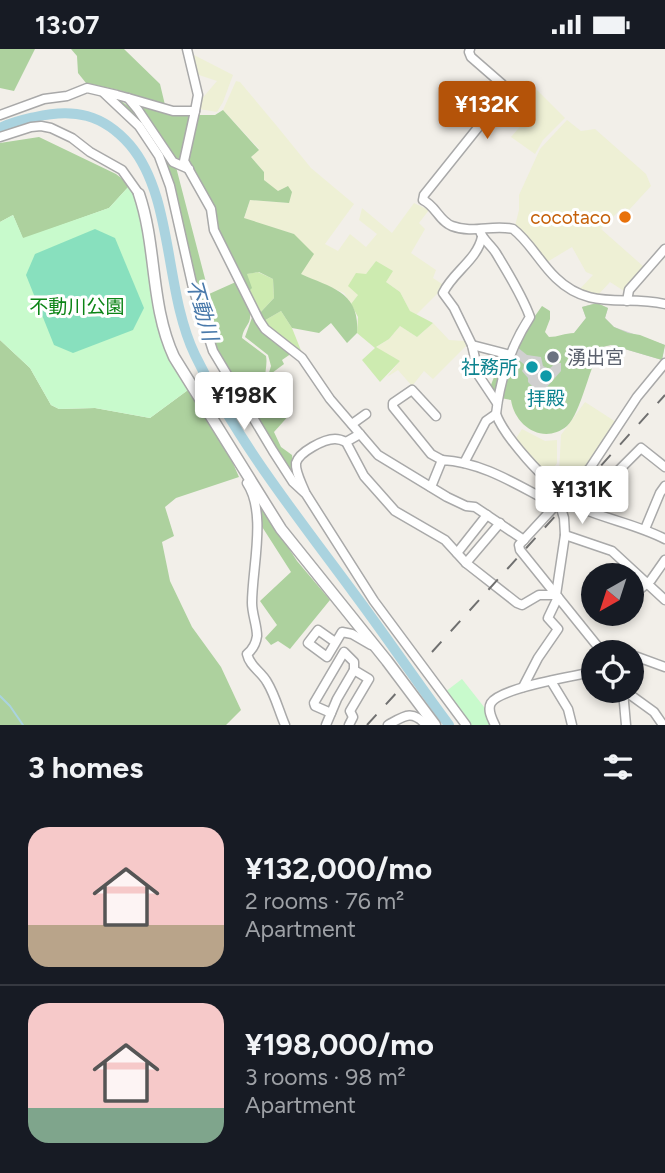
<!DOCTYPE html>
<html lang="en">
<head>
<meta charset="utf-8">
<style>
	body { margin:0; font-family:Figtree,"Noto Sans JP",sans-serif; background:#20242c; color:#f1f3f6; height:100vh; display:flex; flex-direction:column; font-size:26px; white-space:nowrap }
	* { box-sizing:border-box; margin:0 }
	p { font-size:23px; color:#9ea1a6 }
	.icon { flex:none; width:38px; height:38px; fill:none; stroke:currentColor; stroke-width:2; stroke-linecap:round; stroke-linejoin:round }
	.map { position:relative; height:676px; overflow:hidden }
	.side { display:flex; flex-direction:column; background:#171b24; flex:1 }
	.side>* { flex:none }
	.needle { width:46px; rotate:219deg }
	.fabs { position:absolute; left:581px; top:514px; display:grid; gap:14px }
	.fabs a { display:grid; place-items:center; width:63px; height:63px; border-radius:50%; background:#171b24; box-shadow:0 4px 10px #0003; font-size:35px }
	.price { position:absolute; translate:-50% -60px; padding:0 16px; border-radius:7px; background:#fff; color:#222; font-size:23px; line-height:46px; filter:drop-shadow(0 2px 4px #0008) }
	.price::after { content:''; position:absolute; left:50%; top:42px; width:21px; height:16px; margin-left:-10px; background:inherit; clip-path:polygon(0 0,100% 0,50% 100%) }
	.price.active { background:#b45309; color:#fff }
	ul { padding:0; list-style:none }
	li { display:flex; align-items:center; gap:21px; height:175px; padding:0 28px }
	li+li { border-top:2px solid #363941 }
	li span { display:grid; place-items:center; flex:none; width:196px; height:140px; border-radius:21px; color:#555 }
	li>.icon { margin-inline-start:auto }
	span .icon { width:84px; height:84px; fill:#fffc; stroke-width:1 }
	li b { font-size:30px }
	h2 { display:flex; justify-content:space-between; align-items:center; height:84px; padding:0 28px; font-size:30px }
	.status { display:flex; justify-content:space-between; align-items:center; height:49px; padding:0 35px; background:#171b24; direction:ltr }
	.status svg { height:19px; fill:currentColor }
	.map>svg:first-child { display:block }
	.religious { fill:#d0d0d0 }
	.farmland { fill:#eef0d5 }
	.grass { fill:#cdebb0 }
	.forest { fill:#add19e }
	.park { fill:#c8facc }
	.pitch { fill:#88e0be }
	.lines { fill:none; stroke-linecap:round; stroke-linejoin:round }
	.stream { stroke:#aad3df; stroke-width:2 }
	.river { stroke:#aad3df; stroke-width:10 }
	.minor-casing { stroke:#a9a9a9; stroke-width:11 }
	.tertiary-casing { stroke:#a9a9a9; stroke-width:13 }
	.minor { stroke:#fff; stroke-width:8 }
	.tertiary { stroke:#fff; stroke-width:10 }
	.rail { stroke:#707070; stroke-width:2; stroke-dasharray:14 14; stroke-linecap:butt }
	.food-dot { fill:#e8710a; stroke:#fff; stroke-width:2.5 }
	.worship-dot { fill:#6b7280; stroke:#fff; stroke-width:2.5 }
	.culture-dot { fill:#0f9aa8; stroke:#fff; stroke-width:2.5 }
	.labels { text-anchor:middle; stroke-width:6; stroke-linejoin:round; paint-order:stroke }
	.food-label { font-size:19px; fill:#c56008; stroke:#fff; text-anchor:end }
	.park-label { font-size:19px; fill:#0c8416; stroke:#fff }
	.worship-label { font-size:19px; fill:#5b616d; stroke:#fff; text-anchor:start }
	.culture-label { font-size:19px; fill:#0d838f; stroke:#fff; text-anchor:end }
	.water-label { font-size:21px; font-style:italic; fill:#4a7aab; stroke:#fff }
</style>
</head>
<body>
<div class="status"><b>13:07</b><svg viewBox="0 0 49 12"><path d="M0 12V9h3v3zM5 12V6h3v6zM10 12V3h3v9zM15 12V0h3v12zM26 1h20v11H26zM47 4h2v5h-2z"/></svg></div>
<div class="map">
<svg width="665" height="676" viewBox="0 0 665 676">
	<rect width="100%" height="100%" fill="#f2efe9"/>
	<!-- religious -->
	<polygon class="religious" points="597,254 608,259 605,269 614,278 665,296 662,311 611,296 602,298 557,357 512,331 512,305 530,283 561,301 586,269 582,258"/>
	<!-- farmland -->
	<g class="farmland">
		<polygon points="194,6 233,26 223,53 217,63 199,60 200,52 217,32 196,25 192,9"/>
		<polygon points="527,31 565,69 543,91 535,105 511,88 524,73 503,51 510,40"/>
		<polygon points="236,32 240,33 276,76 311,119 354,155 325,195 338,202 350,185 366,198 377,185 359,171 362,159 392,184 414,154 429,161 419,174 425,180 411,204 436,221 433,229 445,237 416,266 410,262 400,243 386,233 376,212 366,225 358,246 351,255 344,244 300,225 294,185 244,170 250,151 288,154 264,131 264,123 251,108 259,100 223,61"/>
		<polygon points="567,71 581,82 595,80 646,125 651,137 628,162 626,159 621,160 601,180 644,218 624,242 610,233 597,247 579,241 593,226 586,223 572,198 547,213 526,186 515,177 519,161 519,146 540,100"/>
		<polygon points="433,274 449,291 464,292 468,295 433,330 424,322 412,337 398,321 387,328 400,312 375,299 389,290 400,277 417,288"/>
		<polygon points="585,353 616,373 576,431 566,425 559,424 561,386"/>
		<polygon points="522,380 545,392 557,391 557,414 552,422 546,422 538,418 515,391"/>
	</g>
	<!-- grass -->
	<g class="grass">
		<polygon points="376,212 393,222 386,233 400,243 410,262 433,274 417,288 400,277 389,290 376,298 400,312 380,333 362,311 375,299 357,284 358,268 351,255 358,246 348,237 356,224 366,225"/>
		<polygon points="258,223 273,230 274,249 258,266 248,243 247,225"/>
		<polygon points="281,262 292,279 304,309 262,273"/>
	</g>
	<!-- forest -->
	<g class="forest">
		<polygon points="0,0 35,0 14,42 0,39"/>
		<polygon points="71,0 124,0 160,35 165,56 122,42 86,34 78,24 77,7"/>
		<path d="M117 49 135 62 176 118 209 245 238 232C243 244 254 260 249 273 245 280 243 282 242 289L266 307C268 317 263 327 266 337L291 364 274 383 281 398 292 406 295 431 218 306 196 238 166 117 117 52Z"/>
		<polygon points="144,57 173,66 189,65 191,67 183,117 177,115 141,59"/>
		<path d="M223 61 259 101 251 108 264 123V131L278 142 288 137 292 143 289 154 250 151 244 169 294 185 314 205 301 225C332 239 360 243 357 284L347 294 331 274 319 284 292 279 281 262 262 273 258 266 274 249 273 230 259 223 247 225 252 239 248 243 216 180 186 108 197 66H215Z"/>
		<polygon points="39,88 116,125 130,136 109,159 23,190 13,166 0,173 0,94"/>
		<path d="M597 254 608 259 605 269 614 278 628 284 640 286 665 296 662 311 611 296 602 298C590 314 581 365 567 377 544 396 515 378 511 351L495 348 489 341 501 310 515 308 525 316 522 322 528 329V333L538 343 546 339 561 322V314H556L549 320 543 317 541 308 527 306 517 298 518 291 542 257 550 262V270L545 283 549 288C558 288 565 284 574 284L586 269 582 258Z"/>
		<polygon points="254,263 292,304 282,311 284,315 268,327 271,317 268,306 245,288"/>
		<polygon points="0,291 30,319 51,356 59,360 95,359 150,369 188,341 228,403 239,428 176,449 165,458 174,487 162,493 170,532 192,578 221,618 241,661 226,676 0,676"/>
		<polygon points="255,447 297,512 330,551 290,600 278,592 271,596 265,589 277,576 260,552 291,523 259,473"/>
	</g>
	<!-- park -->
	<g class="park">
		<polygon points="130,136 142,164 164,294 188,341 150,369 95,359 59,360 51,356 30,319 0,291 0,173 13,166 23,189 109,159"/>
		<polygon points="462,630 488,663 493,676 469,676 445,643"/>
	</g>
	<!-- pitch -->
	<polygon class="pitch" points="95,180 115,189 144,259 133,281 73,304 54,296 26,226 35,205"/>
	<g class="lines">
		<!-- stream -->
		<polyline class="stream" points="0,647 10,657 23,676"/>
		<!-- river -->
		<path class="river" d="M0 79C12 73 22 71 35 68 74 59 103 65 130 96 174 148 164 242 195 306 237 392 297 467 353 543 386 587 416 632 449 676"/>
		<!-- minor casing -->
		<g class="minor-casing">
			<g id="minor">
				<path d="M470 0 469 3 471 8 502 35 505 40 504 46 424 146 423 151C436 157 439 172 452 177 473 185 493 175 513 180 530 193 540 214 556 229 590 262 624 246 665 255"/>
				<polyline points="104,44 139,77 159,107 170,137 193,239 213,302 273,402 293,433 306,445 374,552 466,676"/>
				<polyline points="128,49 173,62 195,62 198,46 187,0"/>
				<polyline points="195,62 184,112 211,160 214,181 259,271 265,280 302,309 330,350 378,406 447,448 466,457 475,458 524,491"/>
				<polyline points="0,66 44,50 67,47 87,39 117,46 128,49 138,61 173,113 189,120"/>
				<polyline points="0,88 31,78 41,77 51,79 72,89 90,103 122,121 139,145"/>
				<path d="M480 182C482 190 491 196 496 204 508 224 522 246 530 268 511 297 500 330 496 365 504 387 546 435 567 445"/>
				<path d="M482 188C477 211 453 223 443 244L454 259 472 296 479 327 497 354"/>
				<polyline points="627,252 629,241 665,200"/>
				<polyline points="472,296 510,306"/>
				<polyline points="436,367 412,341 393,354 393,358 431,405 442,411"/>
				<polyline points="352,375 366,365"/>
				<polyline points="360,385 346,393 364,427 395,462 445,491 466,514 517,554 522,556 539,546 556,546 565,486"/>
				<polyline points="464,414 486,372 496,365"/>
				<path d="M665 418 641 399 581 459C609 471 638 476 665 490"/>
				<path d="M247 434C267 464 252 519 252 554 252 565 257 576 257 587 256 594 252 601 247 605 250 618 261 622 267 633 275 646 279 662 285 676"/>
				<path d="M431 438 442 411C484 413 520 438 556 456"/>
				<path d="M305 443C302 435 295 423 296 414 299 403 324 390 335 390 339 390 342 391 346 393"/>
				<polyline points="559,453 564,469 565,486 612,502 665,551"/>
				<polyline points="645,480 660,444 665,437"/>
				<polyline points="457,504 487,466"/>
				<polyline points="466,514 500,474"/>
				<polyline points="632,553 639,541 651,531 665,511"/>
				<polyline points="335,593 318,581 308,594 327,608 342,583 352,585 371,596"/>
				<polyline points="603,604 520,501 519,496 590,419 637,348 665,314"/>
				<polyline points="632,606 665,618"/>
				<polyline points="551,632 568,660 572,676"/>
				<polyline points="523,638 538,609 558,580 548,569 558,548"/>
				<polyline points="623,642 626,676"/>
				<polyline points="625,642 654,663 663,676"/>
				<polyline points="331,664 315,657 314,654 344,603 354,613 354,621"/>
				<polyline points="326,676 337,650 354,621 369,630 350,662 353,668 349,676"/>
				<path d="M388 676C404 667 412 660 426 676"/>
				<path d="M495 676C492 670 487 661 491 654 500 639 574 627 593 623"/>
			</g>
		</g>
		<!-- tertiary casing -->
		<g class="tertiary-casing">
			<path id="tertiary" d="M139 145C157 198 150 256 174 308L281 480 387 612 435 676"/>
		</g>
		<!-- minor -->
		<use href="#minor" class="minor"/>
		<!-- tertiary -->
		<use href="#tertiary" class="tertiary"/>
		<!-- rail -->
		<g class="rail">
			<polyline points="432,603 665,346"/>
			<polyline points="367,676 399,641"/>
		</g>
	</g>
	<!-- markers -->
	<circle class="food-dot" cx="625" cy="168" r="7"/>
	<circle class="worship-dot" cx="553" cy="308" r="7"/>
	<g class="culture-dot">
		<circle cx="532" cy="318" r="7"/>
		<circle cx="546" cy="327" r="7"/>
	</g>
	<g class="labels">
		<!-- food labels -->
		<g class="food-label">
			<text x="611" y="175">cocotaco</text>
		</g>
		<!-- park labels -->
		<g class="park-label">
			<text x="77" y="264">不動川公園</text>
		</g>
		<!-- worship labels -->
		<g class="worship-label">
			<text x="567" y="315">湧出宮</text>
		</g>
		<!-- culture labels -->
		<g class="culture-label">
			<text x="518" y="325">社務所</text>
			<text x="546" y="356" text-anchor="middle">拝殿</text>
		</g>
		<!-- water labels -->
		<g class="water-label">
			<text transform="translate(202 261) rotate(74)" y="7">不動川</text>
		</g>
	</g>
</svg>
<div class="fabs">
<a><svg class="needle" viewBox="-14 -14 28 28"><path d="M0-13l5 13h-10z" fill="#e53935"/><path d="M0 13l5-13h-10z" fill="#9ea1a6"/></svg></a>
<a><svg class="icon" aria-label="locate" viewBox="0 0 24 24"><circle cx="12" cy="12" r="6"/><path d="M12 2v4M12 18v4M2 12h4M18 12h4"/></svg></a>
</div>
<b class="price active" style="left:487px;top:92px">¥132K</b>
<b class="price" style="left:244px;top:383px">¥198K</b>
<b class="price" style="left:582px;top:477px">¥131K</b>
</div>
<section class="side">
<h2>3 homes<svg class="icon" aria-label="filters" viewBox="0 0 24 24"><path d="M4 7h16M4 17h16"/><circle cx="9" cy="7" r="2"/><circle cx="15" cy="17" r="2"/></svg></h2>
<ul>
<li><span style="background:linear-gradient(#f6c9c9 70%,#b9a48a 0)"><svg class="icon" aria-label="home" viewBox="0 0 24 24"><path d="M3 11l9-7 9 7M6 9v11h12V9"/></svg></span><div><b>¥132,000/mo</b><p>2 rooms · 76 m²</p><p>Apartment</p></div></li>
<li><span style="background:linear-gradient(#f6c9c9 75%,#7fa58c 0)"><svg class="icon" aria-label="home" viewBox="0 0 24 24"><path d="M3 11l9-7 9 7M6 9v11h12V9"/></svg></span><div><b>¥198,000/mo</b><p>3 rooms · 98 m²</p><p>Apartment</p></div></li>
</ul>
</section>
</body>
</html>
